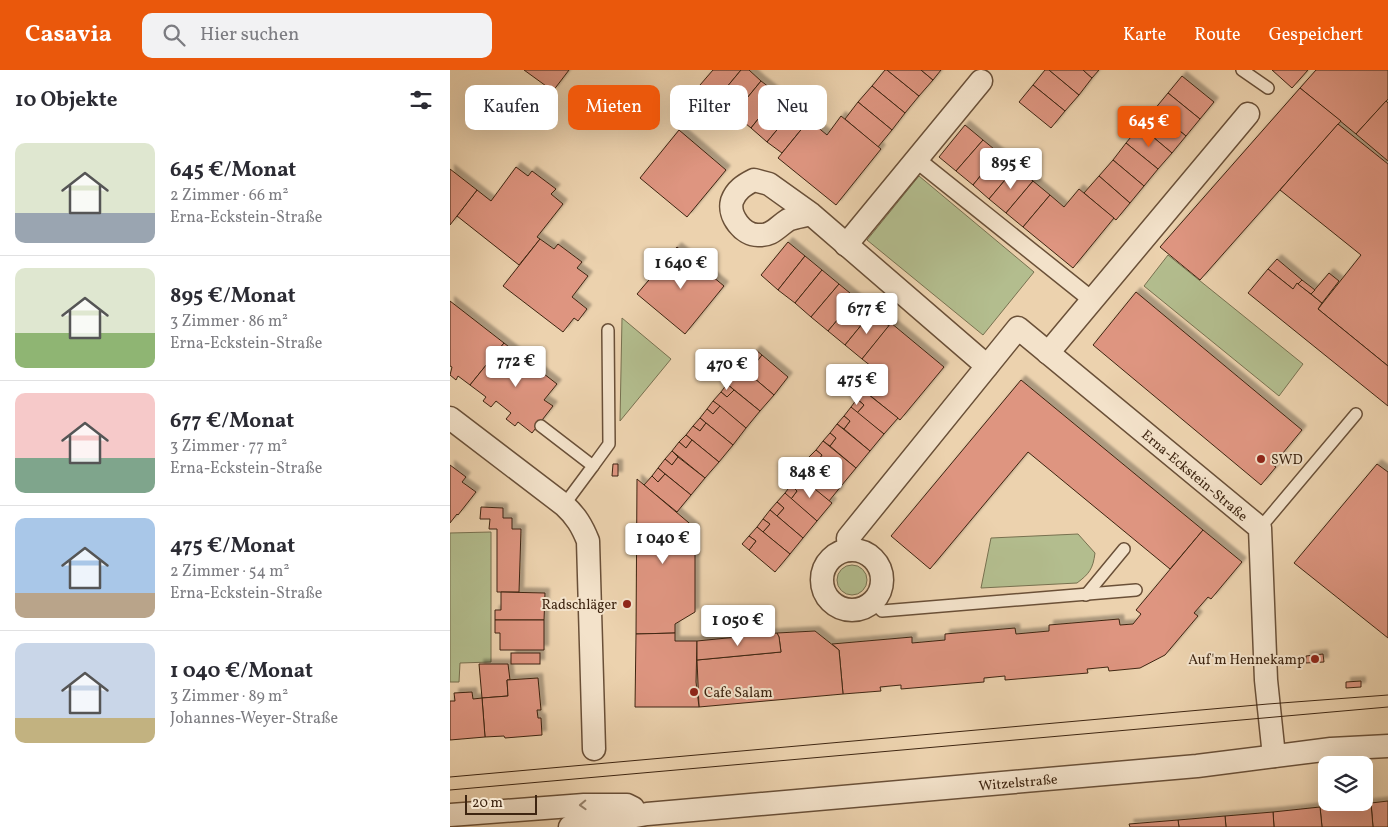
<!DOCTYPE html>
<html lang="de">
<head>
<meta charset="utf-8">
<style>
	body { margin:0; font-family:Vollkorn,serif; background:#f2f2f3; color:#2b2b33; height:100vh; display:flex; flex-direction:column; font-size:19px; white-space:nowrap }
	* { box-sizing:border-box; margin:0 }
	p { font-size:16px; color:#7c7c81 }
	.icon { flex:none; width:28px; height:28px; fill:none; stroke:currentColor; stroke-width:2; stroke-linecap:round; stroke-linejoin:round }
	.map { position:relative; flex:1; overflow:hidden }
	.side { display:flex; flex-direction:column; background:#fff; width:450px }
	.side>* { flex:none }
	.top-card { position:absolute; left:15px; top:15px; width:475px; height:45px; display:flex; gap:10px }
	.tools { position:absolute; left:868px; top:686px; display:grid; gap:10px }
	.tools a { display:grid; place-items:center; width:55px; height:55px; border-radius:10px; background:#fff; box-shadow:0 5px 20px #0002; font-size:25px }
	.scale { position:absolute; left:15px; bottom:12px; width:72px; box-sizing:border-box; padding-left:5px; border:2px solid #3e2511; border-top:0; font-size:14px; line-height:18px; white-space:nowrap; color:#3e2511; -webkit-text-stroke:4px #f3e2ca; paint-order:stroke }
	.price { position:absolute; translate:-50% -42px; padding:0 11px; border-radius:5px; background:#fff; color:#222; font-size:16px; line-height:32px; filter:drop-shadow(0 1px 2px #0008) }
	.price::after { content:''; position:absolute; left:50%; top:30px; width:15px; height:11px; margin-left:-8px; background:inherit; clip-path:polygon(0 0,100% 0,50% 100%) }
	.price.on { background:#ea580c; color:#fff }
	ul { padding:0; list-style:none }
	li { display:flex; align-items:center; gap:15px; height:125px; padding:0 15px }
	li+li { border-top:1px solid #e1e1e2 }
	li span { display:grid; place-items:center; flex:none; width:140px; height:100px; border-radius:10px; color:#555 }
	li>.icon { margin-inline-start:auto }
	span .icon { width:60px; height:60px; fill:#fffc; stroke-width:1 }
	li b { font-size:21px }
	h2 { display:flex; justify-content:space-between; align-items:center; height:60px; padding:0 15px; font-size:21px }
	.pill { padding:0 18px; border-radius:10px; background:#fff; box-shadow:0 5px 20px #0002; font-size:18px; line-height:45px }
	.pill.on { background:#ea580c; color:#fff }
	header { display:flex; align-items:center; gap:30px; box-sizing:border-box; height:70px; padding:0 25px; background:#ea580c; color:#fff }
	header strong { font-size:24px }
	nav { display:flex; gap:28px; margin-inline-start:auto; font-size:18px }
	.search { width:350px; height:45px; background:#f2f2f3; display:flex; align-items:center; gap:12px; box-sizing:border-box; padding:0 18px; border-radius:10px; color:#7c7c81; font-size:19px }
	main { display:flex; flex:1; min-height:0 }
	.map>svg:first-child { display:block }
	.green { fill:#b3bd8e; stroke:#787150 }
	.building { fill:#de9580; stroke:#3e2511; filter:url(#shadow) }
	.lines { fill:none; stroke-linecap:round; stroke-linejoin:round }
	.service-casing { stroke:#6a5038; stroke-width:14 }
	.pedestrian-casing { stroke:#6a5038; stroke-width:19 }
	.minor-casing { stroke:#6a5038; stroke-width:25 }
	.service { stroke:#f3e2ca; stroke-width:11 }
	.pedestrian { stroke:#f3e2ca; stroke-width:16 }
	.minor { stroke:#f3e2ca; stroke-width:22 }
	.tram { stroke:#3e2511; stroke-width:1 }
	.oneway { stroke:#98846e }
	.poi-dot { fill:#8f2418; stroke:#f3e2ca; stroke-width:2 }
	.labels { text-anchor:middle; stroke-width:4; stroke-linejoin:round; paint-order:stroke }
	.poi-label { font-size:14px; fill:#3e2511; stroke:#f3e2ca; text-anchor:start }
	.street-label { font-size:14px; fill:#3e2511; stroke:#f3e2ca }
</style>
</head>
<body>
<header>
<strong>Casavia</strong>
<div class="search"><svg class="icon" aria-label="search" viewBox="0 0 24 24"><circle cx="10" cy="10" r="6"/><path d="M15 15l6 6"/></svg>Hier suchen</div>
<nav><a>Karte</a><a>Route</a><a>Gespeichert</a></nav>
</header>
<main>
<section class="side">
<h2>10 Objekte<svg class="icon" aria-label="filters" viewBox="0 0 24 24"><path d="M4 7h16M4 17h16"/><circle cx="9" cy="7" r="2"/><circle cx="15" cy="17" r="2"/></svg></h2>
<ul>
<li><span style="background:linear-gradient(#dfe7d0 70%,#9aa5b1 0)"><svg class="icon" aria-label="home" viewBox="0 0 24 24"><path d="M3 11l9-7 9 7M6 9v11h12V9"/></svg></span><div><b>645 €/Monat</b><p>2 Zimmer · 66 m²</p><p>Erna-Eckstein-Straße</p></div></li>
<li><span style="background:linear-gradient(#dfe7d0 65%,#8fb573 0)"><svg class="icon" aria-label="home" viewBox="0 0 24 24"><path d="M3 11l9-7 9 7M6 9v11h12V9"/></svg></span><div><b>895 €/Monat</b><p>3 Zimmer · 86 m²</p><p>Erna-Eckstein-Straße</p></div></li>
<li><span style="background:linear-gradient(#f6c9c9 65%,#7fa58c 0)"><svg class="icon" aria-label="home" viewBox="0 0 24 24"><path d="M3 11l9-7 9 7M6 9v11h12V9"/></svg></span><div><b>677 €/Monat</b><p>3 Zimmer · 77 m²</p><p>Erna-Eckstein-Straße</p></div></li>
<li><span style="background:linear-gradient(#a9c7e8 75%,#b9a48a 0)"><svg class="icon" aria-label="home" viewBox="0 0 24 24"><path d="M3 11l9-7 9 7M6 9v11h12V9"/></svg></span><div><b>475 €/Monat</b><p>2 Zimmer · 54 m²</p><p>Erna-Eckstein-Straße</p></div></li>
<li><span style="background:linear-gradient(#c9d6e8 75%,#c2b280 0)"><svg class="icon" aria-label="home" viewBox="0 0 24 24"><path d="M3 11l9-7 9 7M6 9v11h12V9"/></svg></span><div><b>1 040 €/Monat</b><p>3 Zimmer · 89 m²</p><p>Johannes-Weyer-Straße</p></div></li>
</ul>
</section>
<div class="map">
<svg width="938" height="757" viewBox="0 0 938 757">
	<defs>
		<filter id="shadow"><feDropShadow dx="4.5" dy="-4.5" stdDeviation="1" flood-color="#0004"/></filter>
	</defs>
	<rect width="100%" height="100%" fill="#ecd2ae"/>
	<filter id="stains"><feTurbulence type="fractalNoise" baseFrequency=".004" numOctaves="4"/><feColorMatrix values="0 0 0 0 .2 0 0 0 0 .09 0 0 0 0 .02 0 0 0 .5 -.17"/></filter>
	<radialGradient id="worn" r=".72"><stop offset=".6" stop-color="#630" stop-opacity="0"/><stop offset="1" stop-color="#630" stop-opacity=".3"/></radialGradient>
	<!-- green -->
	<g class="green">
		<polygon points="469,106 584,202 533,265 417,170"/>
		<polygon points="718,185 853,294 829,326 694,216"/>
		<polygon points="172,248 221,289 170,351"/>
		<polygon points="41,462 41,592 10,593 9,612 0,612 0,463"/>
		<path d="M628 464 645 483C643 499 639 504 627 513L531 518 541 468Z"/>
		<circle cx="402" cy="510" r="15"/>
	</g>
	<!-- building -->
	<g class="building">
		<polygon points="74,0 119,0 103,21"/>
		<polygon points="263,0 291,0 266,30 250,15"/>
		<polygon points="291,0 299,0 311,11 284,44 266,30"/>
		<polygon points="435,0 437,0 469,26 455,43 422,16"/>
		<polygon points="437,0 471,0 483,10 469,26"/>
		<polygon points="471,0 491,0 483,10"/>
		<polygon points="595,0 599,0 629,25 615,41 583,15"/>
		<polygon points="599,0 633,0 642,8 629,25"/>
		<polygon points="633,0 649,0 642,8"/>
		<polygon points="822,0 858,0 842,18"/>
		<polygon points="866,0 938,0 938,29 906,64 850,18"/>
		<polygon points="732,6 764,32 750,49 718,23"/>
		<polygon points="311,11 328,24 301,58 284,44"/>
		<polygon points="583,15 615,41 601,58 569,32"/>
		<polygon points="422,16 455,43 442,60 408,32"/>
		<polygon points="850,18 891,51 750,210 710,177"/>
		<polygon points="718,23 750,49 736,66 704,40"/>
		<polygon points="328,24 345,38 317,72 301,58"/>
		<polygon points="936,31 938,33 938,91 906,64"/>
		<polygon points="408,32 442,60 428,77 395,49"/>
		<polygon points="345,38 359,50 332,83 317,72"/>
		<polygon points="704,40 736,66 722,83 690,56"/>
		<polygon points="391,46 431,79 386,135 328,88 359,50 377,65"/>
		<polygon points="888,54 938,94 938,296 868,239 911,185 830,120"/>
		<polygon points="515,55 533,70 506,101 489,87"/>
		<polygon points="690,56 722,83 708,99 676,73"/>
		<polygon points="229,60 276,100 237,147 190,108"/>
		<polygon points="533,70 549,83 523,115 506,101"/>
		<polygon points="676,73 708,99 694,116 663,90"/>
		<polygon points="549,83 566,97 539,129 523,115"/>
		<polygon points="663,90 694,116 680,133 649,106"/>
		<polygon points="66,97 78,106 82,101 106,119 101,124 113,134 87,167 90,169 69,195 7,146 27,120 41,131"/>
		<polygon points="566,97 583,111 556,143 539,129"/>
		<polygon points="0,99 27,120 0,155"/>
		<polygon points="649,106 680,133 666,150 634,123"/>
		<polygon points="583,111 600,125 573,157 556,143"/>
		<polygon points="629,119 664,148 623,198 573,157 600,125 614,137"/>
		<polygon points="90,169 104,179 108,174 132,192 127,198 138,206 122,227 137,239 128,251 124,248 113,262 53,216"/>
		<polygon points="338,172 355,186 328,220 311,205"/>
		<polygon points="227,177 274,216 235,264 187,224"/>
		<polygon points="355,186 372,200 345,233 328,220"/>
		<polygon points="827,189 852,210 843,219 818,199"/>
		<polygon points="818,199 843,219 847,213 872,233 868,239 938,296 938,336 798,223"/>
		<polygon points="372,200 389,214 361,247 345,233"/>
		<polygon points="879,203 889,211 872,233 861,224"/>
		<polygon points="852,210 865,220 861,224 848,214"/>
		<polygon points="389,214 406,228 378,261 361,247"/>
		<polygon points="686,222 852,360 823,395 826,397 811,415 643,275"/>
		<polygon points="406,228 422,242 395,275 378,261"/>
		<polygon points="0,231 54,273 20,315 8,306 6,310 0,305 2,297 0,296"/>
		<polygon points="422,242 439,256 412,289 395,275"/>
		<polygon points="441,253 494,297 450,350 411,318 426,300 412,289"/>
		<polygon points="54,273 107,314 94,330 103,336 82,363 68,352 65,356 56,349 61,343 46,331 41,337 33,331 36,327 20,315"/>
		<polygon points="306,280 312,285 305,294 299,289"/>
		<polygon points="312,285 338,307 324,325 291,297 299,289 305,294"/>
		<polygon points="291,297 298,303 291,311 285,305"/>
		<polygon points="298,303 324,325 310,341 277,314 285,305 291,311"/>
		<polygon points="571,310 753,460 720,499 578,382 480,499 441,466"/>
		<polygon points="277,314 284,320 277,327 271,322"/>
		<polygon points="284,320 310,341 296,358 263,331 271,322 277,327"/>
		<polygon points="414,321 448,348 434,364 407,343 414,335 407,329"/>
		<polygon points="407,329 414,335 407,343 401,337"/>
		<polygon points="263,331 270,336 263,344 257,339"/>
		<polygon points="270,336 296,358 283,375 250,348 257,339 263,344"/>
		<polygon points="401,337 434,364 420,381 394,359 400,351 394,346"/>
		<polygon points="394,346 400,351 394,359 387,354"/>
		<polygon points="250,348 256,353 250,361 243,356"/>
		<polygon points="256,353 283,375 269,392 236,365 243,356 250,361"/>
		<polygon points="387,354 420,381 406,398 380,376 386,368 380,363"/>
		<polygon points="380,363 386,368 380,376 373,371"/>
		<polygon points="236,365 242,370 236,378 229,372"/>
		<polygon points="242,370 269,392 255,408 222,381 229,372 236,378"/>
		<polygon points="373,371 406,398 392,415 366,393 372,385 366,380"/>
		<polygon points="366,380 372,385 366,393 359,387"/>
		<polygon points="222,381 228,387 222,395 215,389"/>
		<polygon points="228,387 255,408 241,425 208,398 215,389 222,395"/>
		<polygon points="359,387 392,415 379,431 352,409 358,402 352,396"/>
		<polygon points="163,394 168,394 168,406 162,406"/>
		<polygon points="927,394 938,402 938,568 844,493"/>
		<polygon points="0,395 16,407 12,412 26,422 8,445 7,444 0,453"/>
		<polygon points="352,396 358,402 352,409 345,405"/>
		<polygon points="208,398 215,404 208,412 202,406"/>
		<polygon points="215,404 241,425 227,442 194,415 202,406 208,412"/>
		<polygon points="349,406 382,433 367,451 341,429 347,421 341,415"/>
		<polygon points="187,409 245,458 245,542 225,554 225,563 186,564"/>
		<polygon points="341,415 347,421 341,429 335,423"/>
		<polygon points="335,423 367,451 353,468 327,446 334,438 327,432"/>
		<polygon points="327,432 334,438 327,446 320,440"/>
		<polygon points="31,437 53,438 53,448 62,448 62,459 71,459 69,522 47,522 47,459 39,459 40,449 30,449"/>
		<polygon points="320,440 353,468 340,484 313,462 320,454 313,449"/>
		<polygon points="313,449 320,454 313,462 307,457"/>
		<polygon points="307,457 340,484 325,502 299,480 306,471 299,466"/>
		<polygon points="753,460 792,492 761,529 758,527 744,543 748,546 715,585 690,598 659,601 658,597 637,599 638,603 555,610 555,606 534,608 534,612 451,619 451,615 430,617 431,621 393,624 389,580 382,574 462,567 462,573 495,570 495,564 565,558 566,564 599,561 599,555 669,549 670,555 683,554 691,544 686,540"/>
		<polygon points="299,466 306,471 299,480 292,474"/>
		<polygon points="51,522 95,523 94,550 45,550 45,540 51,540"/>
		<polygon points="45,550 94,550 94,580 50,580 50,563 45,563"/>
		<polygon points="365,561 389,580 393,624 249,637 247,590 331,582 329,567 327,563"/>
		<polygon points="225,563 225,571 247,571 246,612 249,637 185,637 186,564"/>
		<polygon points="327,563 329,567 331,582 247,590 247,571"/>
		<rect x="61" y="583" width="29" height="11"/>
		<polygon points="873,584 874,592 856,593 856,586"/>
		<polygon points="29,594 58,594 60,610 57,610 58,626 32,628"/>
		<polygon points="88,608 91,640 87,640 88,648 91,648 92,665 55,668 54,666 35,667 32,628 58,626 57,610"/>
		<polygon points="911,611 911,617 896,618 896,612"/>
		<polygon points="22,622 23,629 32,628 35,667 0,670 0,631 5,631 4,623"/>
		<polygon points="938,731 938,757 923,757 921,733"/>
		<polygon points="921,733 923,757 872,757 870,737"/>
		<polygon points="870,737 872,757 824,757 823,742"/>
		<polygon points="823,742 824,757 776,757 775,746"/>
		<polygon points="775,746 776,757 729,757 728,750"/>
		<polygon points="728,750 729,757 680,757 679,754"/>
	</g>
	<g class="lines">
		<!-- service casing -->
		<g class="service-casing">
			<g id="service">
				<polyline points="792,0 818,18"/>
				<polyline points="91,356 143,396 114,435"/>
				<polyline points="143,396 159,374 158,260"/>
				<polyline points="810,458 906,344"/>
				<polyline points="636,525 674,479"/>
				<polyline points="423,532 432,541 686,520"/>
			</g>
		</g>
		<!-- pedestrian casing -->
		<g class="pedestrian-casing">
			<polyline id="pedestrian" points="467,90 642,230"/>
		</g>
		<!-- minor casing -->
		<g class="minor-casing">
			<g id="minor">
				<path d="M361 144C354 146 344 147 338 150 327 157 322 166 308 165 293 165 278 146 282 131 286 120 294 115 304 110L319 114 361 144 537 296"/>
				<polyline points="396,175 531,11"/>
				<polyline points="598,283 798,44"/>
				<path d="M0 348 114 435C126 446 132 456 138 471L144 679"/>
				<circle cx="402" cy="510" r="30"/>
				<polyline points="399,480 398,468 568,258 810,458 816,610 824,686"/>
				<polyline points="0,745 134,735 177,735 183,738"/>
				<polyline points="120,757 197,744 747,696 881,679 938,676"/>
			</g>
		</g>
		<!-- service -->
		<use href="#service" class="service"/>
		<!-- pedestrian -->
		<use href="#pedestrian" class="pedestrian"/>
		<!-- minor -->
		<use href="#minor" class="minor"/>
		<!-- tram -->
		<g class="tram">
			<polyline points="0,707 818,634 938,625"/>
			<polyline points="0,720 938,637"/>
		</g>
	</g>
	<!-- one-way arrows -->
	<defs><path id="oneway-chevron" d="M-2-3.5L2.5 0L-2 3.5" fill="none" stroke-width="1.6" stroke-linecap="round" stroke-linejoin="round" transform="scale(1.25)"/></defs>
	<use class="oneway" href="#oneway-chevron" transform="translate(133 735) rotate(178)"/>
	<!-- markers -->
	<g class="poi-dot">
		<circle cx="811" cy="389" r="5"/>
		<circle cx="177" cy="534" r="5"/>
		<circle cx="865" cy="589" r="5"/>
		<circle cx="244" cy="622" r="5"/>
	</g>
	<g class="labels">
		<!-- poi labels -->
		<g class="poi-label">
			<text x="821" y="394">SWD</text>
			<text x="167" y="539" text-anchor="end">Radschläger</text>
			<text x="855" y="594" text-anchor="end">Auf'm Hennekamp</text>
			<text x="254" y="627">Cafe Salam</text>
		</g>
		<!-- street labels -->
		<g class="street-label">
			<text transform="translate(745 405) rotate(40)" y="5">Erna-Eckstein-Straße</text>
			<text transform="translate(568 712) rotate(-5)" y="5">Witzelstraße</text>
		</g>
	</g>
	<rect width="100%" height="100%" filter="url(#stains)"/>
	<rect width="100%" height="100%" fill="url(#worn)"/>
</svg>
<div class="tools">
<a><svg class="icon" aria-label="layers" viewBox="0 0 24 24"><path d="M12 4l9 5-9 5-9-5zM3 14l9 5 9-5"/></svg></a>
</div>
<div class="scale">20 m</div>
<b class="price on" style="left:699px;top:78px">645 €</b>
<b class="price" style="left:561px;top:120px">895 €</b>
<b class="price" style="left:231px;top:220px">1 640 €</b>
<b class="price" style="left:417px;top:265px">677 €</b>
<b class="price" style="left:66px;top:318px">772 €</b>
<b class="price" style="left:277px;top:321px">470 €</b>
<b class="price" style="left:407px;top:336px">475 €</b>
<b class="price" style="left:360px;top:429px">848 €</b>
<b class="price" style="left:213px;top:495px">1 040 €</b>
<b class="price" style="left:288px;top:577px">1 050 €</b>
<div class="top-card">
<a class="pill">Kaufen</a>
<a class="pill on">Mieten</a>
<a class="pill">Filter</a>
<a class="pill">Neu</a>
</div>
</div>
</main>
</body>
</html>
